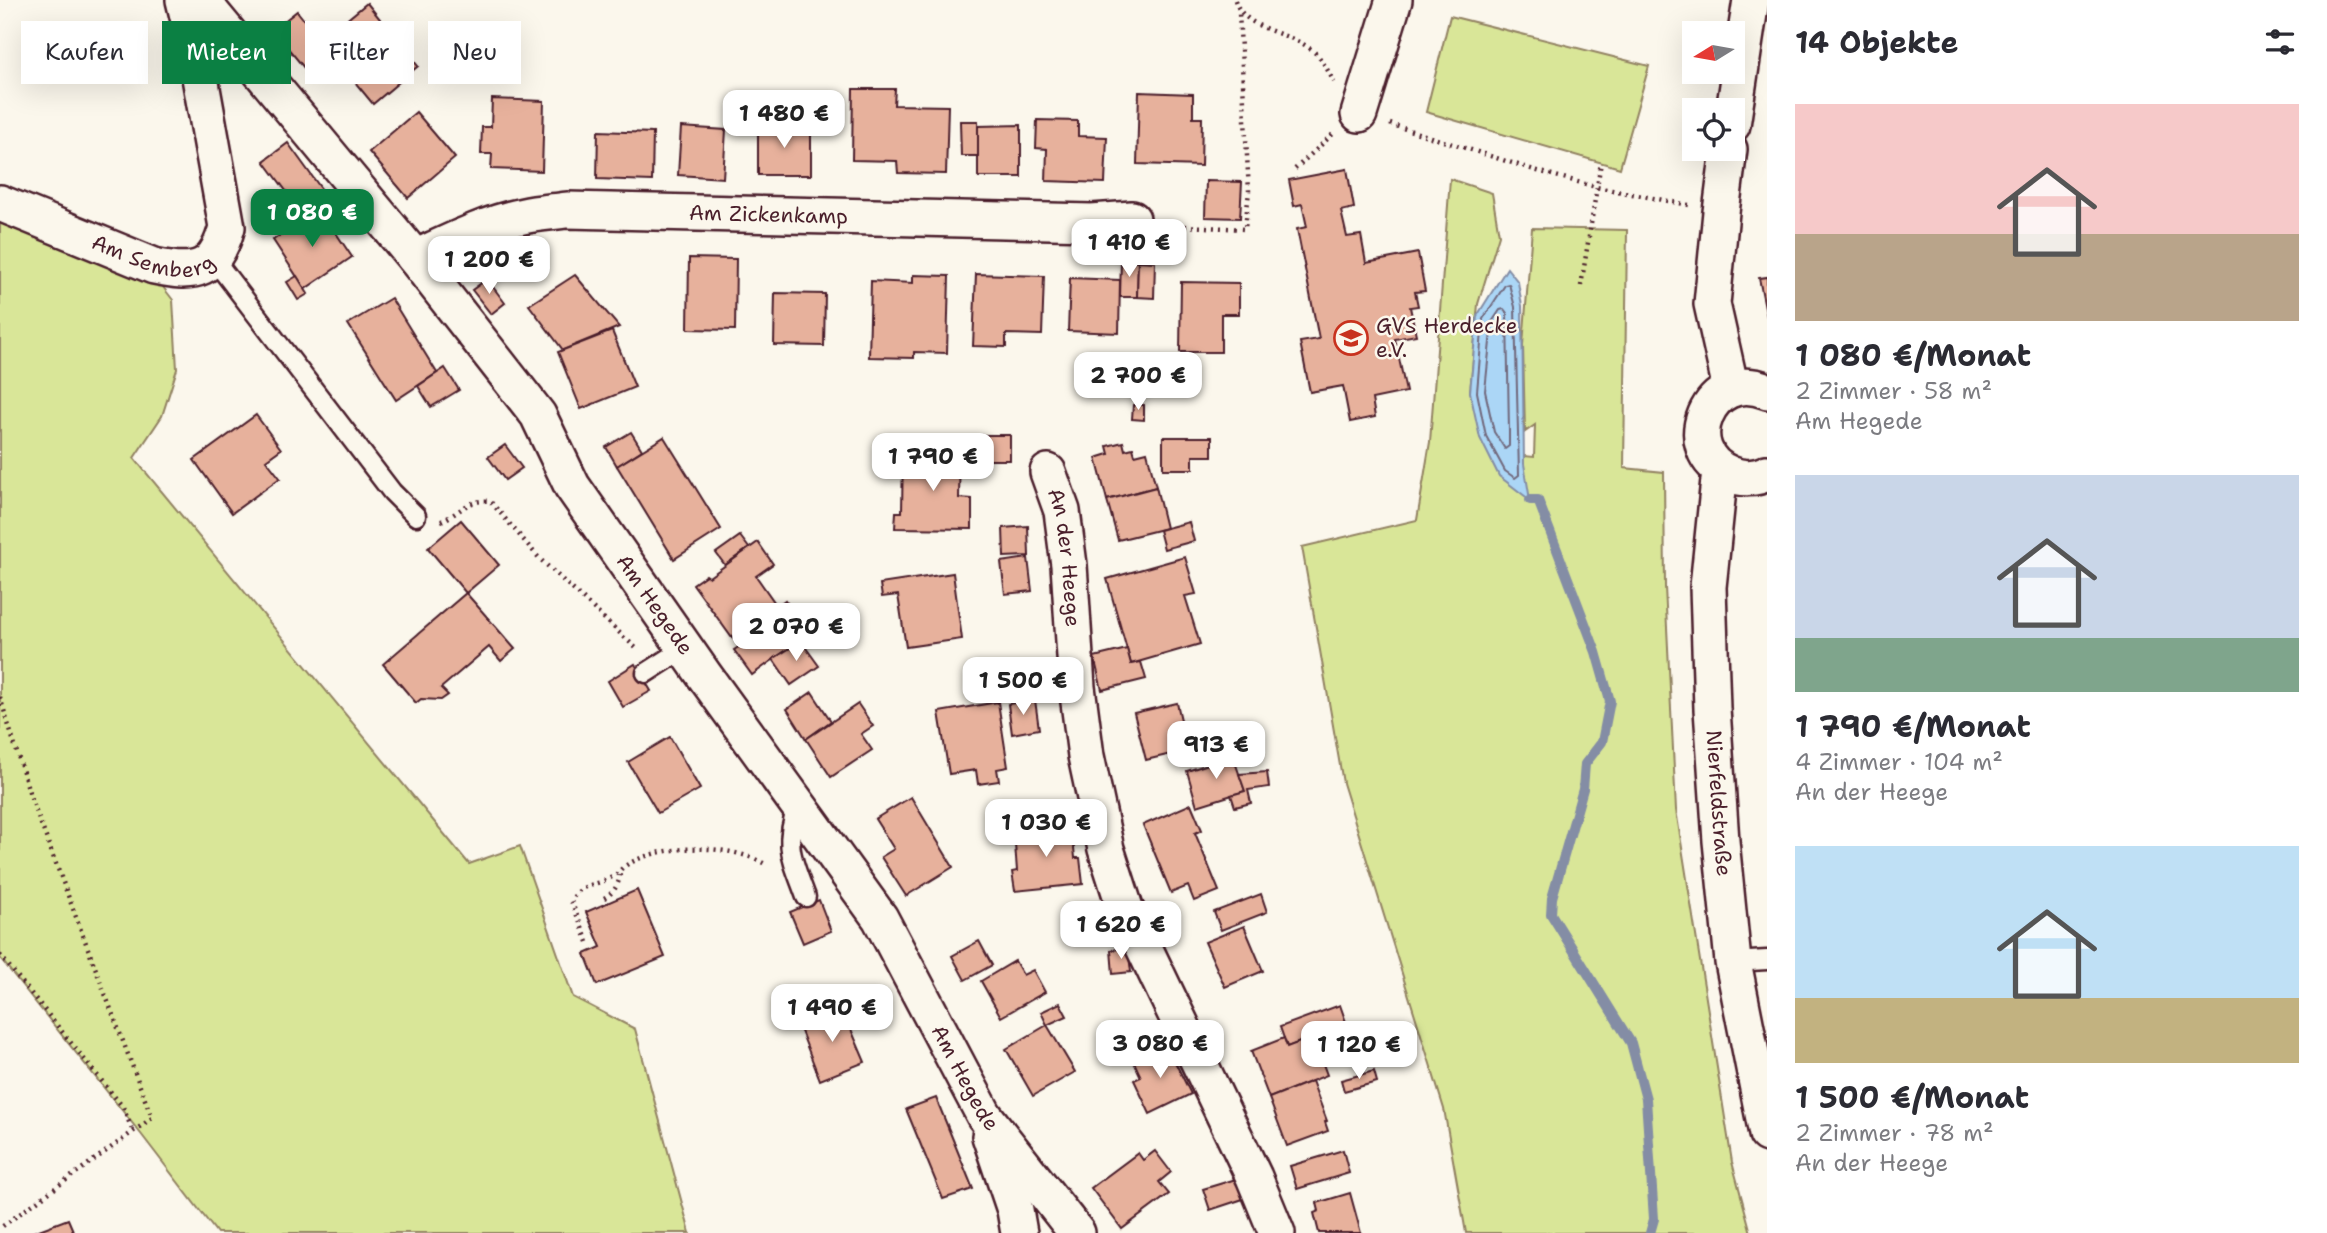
<!DOCTYPE html>
<html lang="de">
<head>
<meta charset="utf-8">
<style>
	body { margin:0; font-family:"Shantell Sans",sans-serif; background:#f7f7f7; color:#2b2b33; height:100vh; display:flex; flex-direction:column; font-size:26px; white-space:nowrap }
	* { box-sizing:border-box; margin:0 }
	p { font-size:23px; color:#7c7c81 }
	.icon { flex:none; width:38px; height:38px; fill:none; stroke:currentColor; stroke-width:2; stroke-linecap:round; stroke-linejoin:round }
	.map { position:relative; flex:1; overflow:hidden }
	.side { display:flex; flex-direction:column; background:#fff; width:560px }
	.side>* { flex:none }
	.banner { position:absolute; left:21px; top:21px; width:665px; height:63px; display:flex; gap:14px }
	.needle { width:46px; rotate:259deg }
	.tools { position:absolute; left:1682px; top:21px; display:grid; gap:14px }
	.tools a { display:grid; place-items:center; width:63px; height:63px; border-radius:0px; background:#fff; box-shadow:0 7px 28px #0002; font-size:35px }
	.price { position:absolute; translate:-50% -60px; padding:0 16px; border-radius:14px; background:#fff; color:#222; font-size:23px; line-height:46px; filter:drop-shadow(0 2px 4px #0008) }
	.price::after { content:''; position:absolute; left:50%; top:42px; width:21px; height:16px; margin-left:-10px; background:inherit; clip-path:polygon(0 0,100% 0,50% 100%) }
	.price.active { background:#0b8043; color:#fff }
	ul { padding:0; list-style:none }
	li { display:grid; align-content:center; gap:14px; height:371px; padding:0 28px }
	li span { display:grid; place-items:center; height:217px; border-radius:0px; color:#555 }
	li>.icon { margin-inline-start:auto }
	span .icon { width:126px; height:126px; fill:#fffc; stroke-width:1 }
	li b { font-size:30px }
	h2 { display:flex; justify-content:space-between; align-items:center; height:84px; padding:0 28px; font-size:30px }
	.tag { padding:0 24px; border-radius:0px; background:#fff; box-shadow:0 7px 28px #0002; font-size:24px; line-height:63px }
	.tag.active { background:#0b8043; color:#fff }
	main { display:flex; flex:1; min-height:0 }
	.map>svg:first-child { display:block }
	.green { fill:#d9e698; stroke:#928262; stroke-width:2 }
	.water { fill:#abd6f6; stroke:#848da5; stroke-width:2 }
	.lines { fill:none; stroke-linecap:round; stroke-linejoin:round }
	.shore { stroke:#71687c; stroke-width:2 }
	.stream { stroke:#848da5; stroke-width:10 }
	.building { fill:#e7b19c; stroke:#4a1f2b; stroke-width:2 }
	.lane-casing { stroke:#4a1f2b; stroke-width:23 }
	.street-casing { stroke:#4a1f2b; stroke-width:40 }
	.path { stroke:#4a1f2b; stroke-width:4.5; stroke-dasharray:2 5; stroke-linecap:butt }
	.lane { stroke:#fbf7ec; stroke-width:18 }
	.street { stroke:#fbf7ec; stroke-width:35 }
	.labels { text-anchor:middle; stroke-width:5; stroke-linejoin:round; paint-order:stroke }
	.street-label { font-size:21px; fill:#4a1f2b; stroke:#fbf7ec }
	.poi-label { font-size:21px; fill:#4a1f2b; stroke:#fbf7ec; text-anchor:start }
</style>
</head>
<body>
<main>
<div class="map">
<svg width="1767" height="1233" viewBox="0 0 1767 1233">
	<rect width="100%" height="100%" fill="#fbf7ec"/>
	<filter id="ink" filterUnits="userSpaceOnUse"><feTurbulence type="fractalNoise" baseFrequency=".0143" numOctaves="2"/><feDisplacementMap in="SourceGraphic" scale="14" xChannelSelector="R" yChannelSelector="G"/><feConvolveMatrix kernelMatrix="1 2 1 2 8 2 1 2 1" color-interpolation-filters="sRGB"/></filter>
	<g filter="url(#ink)">
		<!-- green -->
		<g class="green">
			<polygon points="1450,16 1649,66 1620,168 1426,112"/>
			<polygon points="1450,179 1492,193 1499,235 1478,304 1470,392 1513,455 1534,457 1535,425 1525,432 1523,345 1532,228 1627,230 1624,468 1664,472 1665,587 1676,810 1732,1162 1751,1233 1466,1233 1444,1109 1343,783 1302,547 1417,520 1430,442"/>
			<polygon points="0,196 142,260 173,300 177,369 162,416 134,458 469,864 520,846 573,997 635,1029 690,1233 217,1233 141,1134 0,958"/>
		</g>
		<!-- water -->
		<polygon class="water" points="1507,268 1518,282 1522,306 1524,464 1530,500 1499,476 1480,438 1470,392 1477,316"/>
		<g class="lines">
			<!-- shore -->
			<g class="shore">
				<polygon points="1509,284 1515,307 1519,475 1515,478 1505,471 1486,436 1477,392 1483,319 1505,285"/>
				<polygon points="1504,309 1507,313 1509,432 1509,446 1505,449 1494,432 1485,391 1492,322 1500,310"/>
			</g>
			<!-- stream -->
			<polyline class="stream" points="1530,500 1538,500 1596,652 1610,701 1602,742 1585,764 1583,789 1552,898 1551,914 1631,1043 1646,1099 1654,1219 1650,1233"/>
		</g>
		<!-- building -->
		<g class="building">
			<polygon points="367,3 418,66 373,104 321,41"/>
			<polygon points="297,11 337,61 314,80 273,30"/>
			<polygon points="853,89 895,89 894,105 948,106 946,174 898,173 897,161 852,160"/>
			<polygon points="1139,92 1193,94 1193,118 1202,118 1201,166 1137,164"/>
			<polygon points="492,99 544,101 542,171 491,169 492,154 481,154 482,127 491,127"/>
			<polygon points="416,112 455,158 408,198 369,152"/>
			<polygon points="1037,120 1078,121 1078,136 1107,137 1105,183 1046,181 1047,149 1036,148"/>
			<polygon points="960,121 978,121 979,156 961,156"/>
			<polygon points="1021,125 1021,177 978,177 978,126"/>
			<rect x="758" y="126" width="53" height="49"/>
			<polygon points="681,127 726,130 723,178 678,175"/>
			<polygon points="598,131 653,133 652,181 597,179"/>
			<polygon points="288,143 322,190 298,207 264,161"/>
			<polygon points="1347,169 1354,208 1341,211 1347,237 1361,235 1366,263 1418,253 1425,291 1415,292 1418,306 1410,307 1416,335 1395,339 1406,392 1372,399 1375,417 1350,422 1343,386 1310,392 1300,342 1319,339 1297,229 1307,227 1302,204 1294,206 1289,180"/>
			<polygon points="1206,181 1242,182 1240,218 1205,217"/>
			<polygon points="320,209 352,257 305,289 273,240"/>
			<polygon points="689,258 736,259 735,330 688,329"/>
			<polygon points="1121,261 1138,261 1137,297 1120,297"/>
			<polygon points="1138,261 1155,262 1154,298 1137,297"/>
			<polygon points="976,274 1044,276 1042,335 1006,334 1006,347 973,346"/>
			<polygon points="575,275 619,327 563,350 529,305"/>
			<polygon points="913,275 949,276 947,353 914,352 914,358 869,357 871,281 913,283"/>
			<polygon points="297,276 308,294 298,300 287,282"/>
			<polygon points="1767,277 1767,317 1759,278"/>
			<polygon points="1070,278 1120,280 1119,333 1068,331"/>
			<polygon points="487,279 505,303 491,314 472,290"/>
			<polygon points="1181,282 1239,283 1239,314 1221,314 1221,352 1180,352"/>
			<polygon points="775,293 825,294 824,346 774,345"/>
			<polygon points="391,298 437,373 396,400 348,324"/>
			<polygon points="612,331 635,387 581,409 558,352"/>
			<polygon points="445,368 459,390 431,407 418,386"/>
			<polygon points="1133,405 1144,405 1144,420 1132,419"/>
			<polygon points="256,415 281,449 266,460 280,478 232,513 194,460"/>
			<polygon points="631,432 642,450 617,466 606,447"/>
			<polygon points="975,435 1010,435 1010,460 976,460"/>
			<polygon points="664,437 721,529 674,559 617,466"/>
			<polygon points="1163,437 1212,437 1212,456 1193,456 1193,469 1163,469"/>
			<polygon points="1123,442 1125,450 1133,448 1135,455 1147,452 1156,487 1107,500 1096,458 1109,454 1107,446"/>
			<polygon points="505,445 522,468 505,480 488,457"/>
			<polygon points="903,451 960,452 959,498 972,499 972,529 895,528 896,512 902,512"/>
			<polygon points="1156,487 1166,528 1118,540 1107,500"/>
			<polygon points="461,520 499,565 466,593 428,548"/>
			<polygon points="1189,522 1194,541 1164,549 1159,530"/>
			<polygon points="1028,526 1029,556 1004,557 1003,528"/>
			<polygon points="740,536 749,548 725,565 716,553"/>
			<polygon points="758,542 773,564 756,576 777,606 785,600 809,634 752,675 734,650 740,646 733,636 732,638 693,584 706,575 709,577"/>
			<polygon points="1185,557 1196,594 1185,596 1200,644 1131,664 1107,579"/>
			<polygon points="1028,558 1032,591 1005,594 1001,562"/>
			<polygon points="953,573 962,639 906,647 898,595 882,597 880,584"/>
			<polygon points="466,593 515,649 501,661 489,647 441,688 448,695 441,700 421,699 416,703 383,664"/>
			<polygon points="801,641 819,666 791,685 773,659"/>
			<polygon points="1127,649 1131,664 1141,662 1146,679 1102,690 1094,657"/>
			<polygon points="635,664 651,691 623,707 608,681"/>
			<polygon points="812,692 831,721 806,739 787,709"/>
			<polygon points="1035,700 1039,729 1012,734 1008,704"/>
			<polygon points="998,702 1008,767 997,769 999,781 978,784 976,770 949,774 939,712"/>
			<polygon points="1177,703 1188,750 1146,760 1134,713"/>
			<polygon points="858,704 873,726 861,734 872,750 831,777 806,739"/>
			<polygon points="670,737 700,789 658,813 628,762"/>
			<polygon points="1233,756 1245,791 1197,806 1187,771"/>
			<polygon points="1267,772 1269,787 1248,790 1251,803 1235,807 1231,795 1245,791 1239,774"/>
			<polygon points="911,797 953,867 906,896 881,857 894,849 875,819"/>
			<polygon points="1191,804 1202,830 1195,833 1219,891 1194,901 1188,886 1171,893 1143,825"/>
			<polygon points="1072,826 1075,858 1080,858 1083,884 1015,891 1012,872 1017,871 1014,831"/>
			<polygon points="637,890 665,957 597,985 585,954 601,947 586,912"/>
			<polygon points="1261,894 1267,912 1221,930 1214,912"/>
			<polygon points="819,900 831,931 803,943 790,912"/>
			<polygon points="1244,926 1263,971 1225,987 1205,942"/>
			<polygon points="979,941 992,965 965,980 952,956"/>
			<polygon points="1128,948 1131,972 1113,974 1111,950"/>
			<polygon points="1015,961 1023,975 1033,970 1045,992 1001,1017 981,981"/>
			<polygon points="1060,1003 1067,1016 1047,1025 1041,1012"/>
			<polygon points="1340,1005 1347,1025 1287,1047 1280,1027"/>
			<polygon points="842,1008 865,1062 820,1080 799,1026"/>
			<polygon points="1047,1025 1075,1072 1033,1096 1006,1049"/>
			<polygon points="1313,1037 1327,1075 1269,1098 1251,1051 1284,1038 1287,1047"/>
			<polygon points="1167,1046 1191,1094 1150,1114 1134,1080 1141,1077 1134,1062"/>
			<polygon points="1374,1071 1377,1082 1344,1091 1341,1080"/>
			<polygon points="1312,1081 1327,1121 1325,1122 1328,1131 1287,1146 1269,1098"/>
			<polygon points="936,1098 973,1189 943,1199 906,1109"/>
			<polygon points="1343,1150 1349,1173 1297,1189 1290,1166"/>
			<polygon points="1155,1151 1171,1172 1159,1182 1169,1194 1122,1229 1091,1188 1138,1153 1143,1160"/>
			<polygon points="1236,1179 1243,1199 1210,1210 1203,1189"/>
			<polygon points="1350,1193 1361,1233 1319,1233 1314,1213 1319,1211 1317,1203"/>
			<polygon points="68,1219 74,1233 31,1233"/>
		</g>
		<g class="lines">
			<!-- lane casing -->
			<g class="lane-casing">
				<g id="lane">
					<polyline points="213,258 392,492 416,516"/>
					<polyline points="646,673 685,648"/>
					<path d="M798 805C783 846 792 858 806 897"/>
					<polyline points="1733,962 1767,960"/>
				</g>
			</g>
			<!-- street casing -->
			<g class="street-casing">
				<g id="street">
					<path id="s1" d="M201 0 415 258 538 415 572 486 704 675 880 918 984 1115 1077 1233"/>
					<polyline points="1359,114 1394,0"/>
					<polyline points="1732,125 1751,0"/>
					<polyline points="1729,149 1721,212 1712,304 1731,389"/>
					<path id="s2" d="M0 203 154 266C196 275 215 271 227 227L192 33 184 0"/>
					<path id="s3" d="M415 258C450 242 485 224 523 216 537 213 552 212 567 210L1092 222 1132 219"/>
					<path d="M1767 391C1709 366 1674 451 1730 474 1741 479 1756 479 1767 473"/>
					<path id="s4" d="M1720 470 1708 587 1712 709 1721 841 1733 962 1767 1134"/>
					<path id="s5" d="M1048 472 1062 511 1069 565 1077 687 1086 756 1106 849 1125 908 1254 1177 1277 1233"/>
					<polyline points="990,1136 1015,1210 1019,1233"/>
				</g>
			</g>
			<!-- path -->
			<g class="path">
				<path d="M1235 0C1244 31 1289 31 1312 50 1322 58 1328 71 1334 82"/>
				<polyline points="1390,124 1534,170 1596,187 1689,205"/>
				<polyline points="1295,169 1333,134"/>
				<polyline points="1164,225 1245,229 1249,191 1239,13"/>
				<polyline points="1581,286 1601,162"/>
				<path d="M441 521C461 513 466 499 490 501L540 559 637 649"/>
				<polyline points="0,697 30,795 152,1118 0,1228"/>
				<path d="M604 898C614 893 620 883 620 872"/>
				<path d="M588 942 571 901C582 881 596 887 612 877 617 875 620 869 625 866 660 843 730 843 767 865"/>
				<polyline points="0,955 123,1107 133,1132"/>
			</g>
			<!-- lane -->
			<use href="#lane" class="lane"/>
			<!-- street -->
			<use href="#street" class="street"/>
		</g>
	</g>
	<!-- icons -->
	<defs>
		<g id="school-ring" transform="scale(1.75)"><circle r="9.5" fill="#fbf7ec" stroke="#c8321e" stroke-width="1.5"/><path d="M0-5L7-2L0 1L-7-2ZM-4 1L0 2.5L4 1V4Q0 6-4 4Z" fill="#c8321e"/></g>
	</defs>
	<g fill-rule="evenodd">
		<use href="#school-ring" x="1351" y="338"/>
	</g>
	<g class="labels">
		<!-- street labels -->
		<g class="street-label">
			<text dy="7" stroke="none"><textPath href="#s3" startOffset="362">Am Zickenkamp</textPath></text>
			<text dy="7" stroke="none"><textPath href="#s2" startOffset="164">Am Semberg</textPath></text>
			<text dy="7" stroke="none"><textPath href="#s5" startOffset="88">An der Heege</textPath></text>
			<text dy="7" stroke="none"><textPath href="#s1" startOffset="758">Am Hegede</textPath></text>
			<text dy="7" stroke="none"><textPath href="#s4" startOffset="334">Nierfeldstraße</textPath></text>
			<text dy="7" stroke="none"><textPath href="#s1" startOffset="1325">Am Hegede</textPath></text>
		</g>
		<!-- poi labels -->
		<g class="poi-label">
			<text x="1376" y="333">GVS Herdecke<tspan x="1376" dy="24">e.V.</tspan></text>
		</g>
	</g>
</svg>
<div class="tools">
<a><svg class="needle" viewBox="-14 -14 28 28"><path d="M0-13l5 13h-10z" fill="#e53935"/><path d="M0 13l5-13h-10z" fill="#7c7c81"/></svg></a>
<a><svg class="icon" aria-label="locate" viewBox="0 0 24 24"><circle cx="12" cy="12" r="6"/><path d="M12 2v4M12 18v4M2 12h4M18 12h4"/></svg></a>
</div>
<b class="price" style="left:784px;top:150px">1 480 €</b>
<b class="price active" style="left:312px;top:249px">1 080 €</b>
<b class="price" style="left:1129px;top:279px">1 410 €</b>
<b class="price" style="left:489px;top:296px">1 200 €</b>
<b class="price" style="left:1138px;top:412px">2 700 €</b>
<b class="price" style="left:933px;top:493px">1 790 €</b>
<b class="price" style="left:796px;top:663px">2 070 €</b>
<b class="price" style="left:1023px;top:717px">1 500 €</b>
<b class="price" style="left:1216px;top:781px">913 €</b>
<b class="price" style="left:1046px;top:859px">1 030 €</b>
<b class="price" style="left:1121px;top:961px">1 620 €</b>
<b class="price" style="left:832px;top:1044px">1 490 €</b>
<b class="price" style="left:1160px;top:1080px">3 080 €</b>
<b class="price" style="left:1359px;top:1081px">1 120 €</b>
<div class="banner">
<a class="tag">Kaufen</a>
<a class="tag active">Mieten</a>
<a class="tag">Filter</a>
<a class="tag">Neu</a>
</div>
</div>
<section class="side">
<h2>14 Objekte<svg class="icon" aria-label="filters" viewBox="0 0 24 24"><path d="M4 7h16M4 17h16"/><circle cx="9" cy="7" r="2"/><circle cx="15" cy="17" r="2"/></svg></h2>
<ul>
<li><span style="background:linear-gradient(#f6c9c9 60%,#b9a48a 0)"><svg class="icon" aria-label="home" viewBox="0 0 24 24"><path d="M3 11l9-7 9 7M6 9v11h12V9"/></svg></span><div><b>1 080 €/Monat</b><p>2 Zimmer · 58 m²</p><p>Am Hegede</p></div></li>
<li><span style="background:linear-gradient(#c9d6e8 75%,#7fa58c 0)"><svg class="icon" aria-label="home" viewBox="0 0 24 24"><path d="M3 11l9-7 9 7M6 9v11h12V9"/></svg></span><div><b>1 790 €/Monat</b><p>4 Zimmer · 104 m²</p><p>An der Heege</p></div></li>
<li><span style="background:linear-gradient(#bfe0f5 70%,#c2b280 0)"><svg class="icon" aria-label="home" viewBox="0 0 24 24"><path d="M3 11l9-7 9 7M6 9v11h12V9"/></svg></span><div><b>1 500 €/Monat</b><p>2 Zimmer · 78 m²</p><p>An der Heege</p></div></li>
</ul>
</section>
</main>
</body>
</html>
